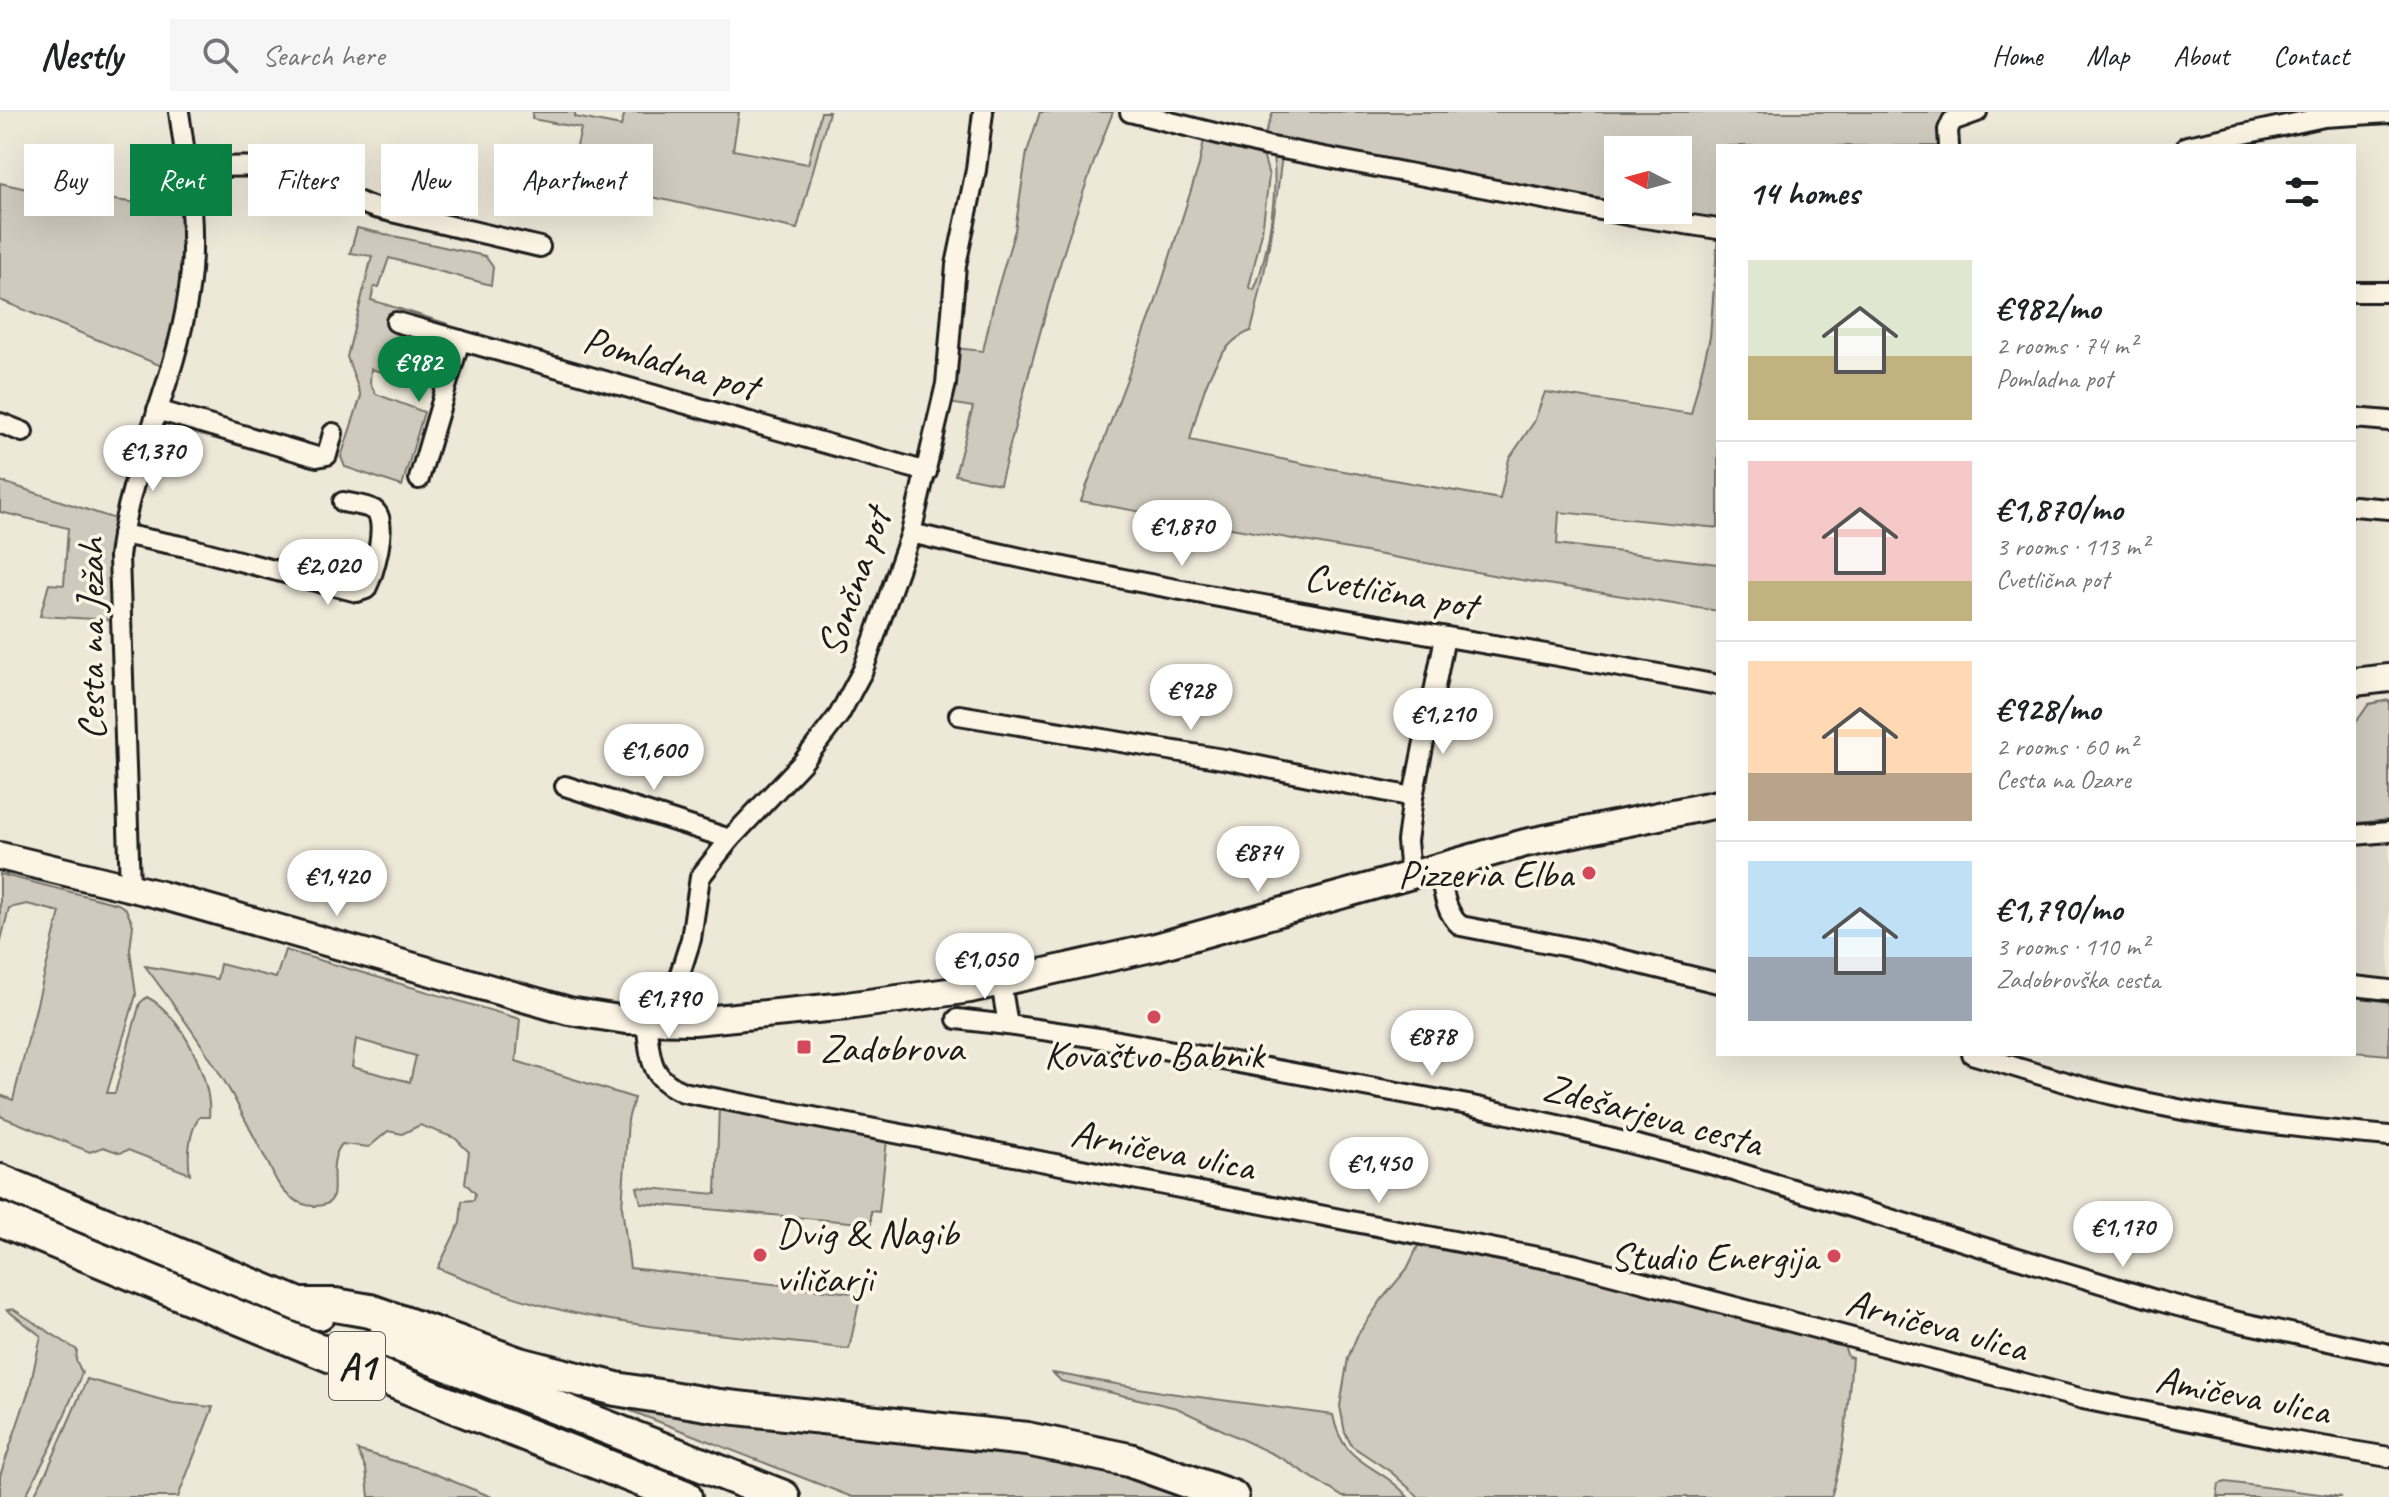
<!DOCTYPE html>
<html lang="en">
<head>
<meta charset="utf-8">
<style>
	body { margin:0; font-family:Caveat,sans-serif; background:#f6f6f6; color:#202124; height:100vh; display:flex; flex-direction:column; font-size:30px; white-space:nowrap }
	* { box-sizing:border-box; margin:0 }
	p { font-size:26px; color:#757577 }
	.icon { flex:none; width:44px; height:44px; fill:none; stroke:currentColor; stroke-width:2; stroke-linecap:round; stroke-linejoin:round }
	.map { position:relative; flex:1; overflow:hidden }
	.details { position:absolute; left:1716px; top:32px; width:640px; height:912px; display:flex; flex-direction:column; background:#fff; border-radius:0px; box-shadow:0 8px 32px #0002 }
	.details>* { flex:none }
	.hud { position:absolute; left:24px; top:32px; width:760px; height:72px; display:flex; gap:16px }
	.needle { width:52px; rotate:276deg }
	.controls { position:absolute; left:1604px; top:24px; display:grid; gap:16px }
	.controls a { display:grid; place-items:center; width:88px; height:88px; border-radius:0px; background:#fff; box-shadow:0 8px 32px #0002; font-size:40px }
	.price { position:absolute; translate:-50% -68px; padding:0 18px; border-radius:28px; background:#fff; color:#222; font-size:26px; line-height:52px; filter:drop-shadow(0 2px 4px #0008) }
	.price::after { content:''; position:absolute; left:50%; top:48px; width:24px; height:18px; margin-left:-12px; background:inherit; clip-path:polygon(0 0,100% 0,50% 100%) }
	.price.current { background:#0b8043; color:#fff }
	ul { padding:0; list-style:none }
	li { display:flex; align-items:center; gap:24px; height:200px; padding:0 32px }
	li+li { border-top:2px solid #e0e0e0 }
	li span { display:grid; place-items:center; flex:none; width:224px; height:160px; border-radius:0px; color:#555 }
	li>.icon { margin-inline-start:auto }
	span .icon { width:96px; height:96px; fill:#fffc; stroke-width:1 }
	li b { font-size:34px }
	h2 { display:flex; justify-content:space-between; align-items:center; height:96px; padding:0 32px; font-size:34px }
	.pill { padding:0 28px; border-radius:0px; background:#fff; box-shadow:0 8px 32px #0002; font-size:28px; line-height:72px }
	.pill.current { background:#0b8043; color:#fff }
	header { display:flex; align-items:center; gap:48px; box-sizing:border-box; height:112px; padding:0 40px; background:#fff; border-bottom:2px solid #e0e0e0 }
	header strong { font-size:38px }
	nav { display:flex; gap:44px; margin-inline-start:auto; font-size:28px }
	.search { width:560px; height:72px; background:#f6f6f6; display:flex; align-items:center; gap:20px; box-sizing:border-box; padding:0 28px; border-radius:0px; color:#757577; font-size:30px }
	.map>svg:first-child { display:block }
	.built { fill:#ded9cb }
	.green { fill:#cfcabd; stroke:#76736c; stroke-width:2; fill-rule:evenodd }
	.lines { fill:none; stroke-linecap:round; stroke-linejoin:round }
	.street-casing { stroke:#1c1c1c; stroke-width:24 }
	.secondary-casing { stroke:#1c1c1c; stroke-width:32 }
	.highway-casing { stroke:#1c1c1c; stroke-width:38 }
	.street { stroke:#fcf5e5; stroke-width:18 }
	.secondary { stroke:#fcf5e5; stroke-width:26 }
	.highway { stroke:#fcf5e5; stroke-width:32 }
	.poi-dot { fill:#d1495b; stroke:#fcf5e5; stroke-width:3 }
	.labels { text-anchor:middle; stroke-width:7; stroke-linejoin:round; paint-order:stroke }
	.shield { fill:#fcf5e5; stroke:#5f5d58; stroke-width:2 }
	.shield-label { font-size:38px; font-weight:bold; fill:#1c1c1c }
	.street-label { font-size:40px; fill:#1c1c1c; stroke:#fcf5e5 }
	.poi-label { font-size:40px; fill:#1c1c1c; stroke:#fcf5e5; text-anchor:end }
</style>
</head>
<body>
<header>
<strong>Nestly</strong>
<div class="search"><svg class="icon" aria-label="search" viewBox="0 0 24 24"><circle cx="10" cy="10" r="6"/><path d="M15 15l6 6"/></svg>Search here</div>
<nav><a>Home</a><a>Map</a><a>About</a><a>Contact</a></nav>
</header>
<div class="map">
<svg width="2389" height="1385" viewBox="0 0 2389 1385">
	<rect width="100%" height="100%" fill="#eee8d9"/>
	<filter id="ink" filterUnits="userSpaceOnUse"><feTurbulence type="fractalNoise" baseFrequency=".0125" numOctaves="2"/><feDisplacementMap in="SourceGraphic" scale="16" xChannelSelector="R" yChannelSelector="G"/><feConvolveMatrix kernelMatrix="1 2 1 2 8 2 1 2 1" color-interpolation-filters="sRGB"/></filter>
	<g filter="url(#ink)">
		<!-- built -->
		<polygon class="built" points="2389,708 2389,890 2354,885 2354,711"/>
		<!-- green -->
		<g class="green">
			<polygon points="533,0 575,0 575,5 621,14 625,0 739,0 733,38 808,52 821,0 829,0 797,117 570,67 581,16 532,7"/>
			<path d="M1040 0H1113C1065 120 1032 247 1000 372L955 363 973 295 949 291 955 236 983 239 995 185 1015 118 1027 40Z"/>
			<polygon points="1273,0 1954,0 1944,4 1944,34 1718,34 1718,111 1635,98 1678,98 1678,38 1618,38 1618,95 1257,25 1265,22"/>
			<path d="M1205 23 1262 39 1269 64 1262 120 1249 175 1254 178C1267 148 1280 73 1272 41L1282 43C1275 103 1266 161 1251 219 1212 232 1199 293 1190 328L1305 352 1500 387 1509 347 1534 310 1545 280 1691 302 1710 225 1718 123V416L1559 400 1557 432 1718 452V499L1515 467 1081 389 1154 195 1199 53Z"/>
			<polygon points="0,71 27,77 186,97 185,169 164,255 0,188"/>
			<polygon points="357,116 485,144 493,155 491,173 389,146 379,175 374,175 371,188 448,212 431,274 371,257 370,271 376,282 424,300 402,374 345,355 341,345 361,284 347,245 372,144 350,141"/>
			<polygon points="0,369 115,407 109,447 112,508 40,504 49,472 64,473 68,416 0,400"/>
			<polygon points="2389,588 2389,708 2354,711 2354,613 2369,592"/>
			<path d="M0 762 118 792 126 797 133 813 130 838 136 883 107 981H115L140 891 147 885C181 902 213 968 209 1005H199C189 1021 187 1044 190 1062L128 1038 120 1041 103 1035 90 1040 0 1004V983L13 988 60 800 27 792 9 796 0 832Z"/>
			<path d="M285 838 520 907 516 949 634 986 628 1008 622 1095 630 1156 861 1182 849 1237C755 1224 658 1220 565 1199 521 1189 480 1174 438 1156L460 1111 462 1089 474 1088 475 1081 465 1071 469 1040 455 1026 420 1013 402 1022 388 1019 369 1035 342 1032C324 1053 343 1086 326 1092 310 1098 293 1090 283 1078 276 1071 272 1059 268 1051 256 1029 245 1007 234 986 208 939 177 897 145 854L217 867 220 852 276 866ZM356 927 416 944 410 970 352 955Z"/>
			<polygon points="2354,885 2389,890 2389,943 2354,940"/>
			<polygon points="719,994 887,1028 879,1100 871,1099 871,1112 641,1091 637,1075 716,1082"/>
			<path d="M1420 1130 1557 1157 1702 1195 1708 1200 1788 1217 1844 1234 1848 1245 1852 1246C1848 1291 1845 1343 1831 1385H1419L1391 1360 1352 1334 1345 1321 1340 1294 1348 1246 1357 1224 1382 1187 1407 1157Z"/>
			<polygon points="13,1197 77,1238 76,1248 82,1261 52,1333 25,1385 0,1385 0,1364 30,1275 41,1224 7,1198"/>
			<path d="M1053 1261 1162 1280 1333 1303C1343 1355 1378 1350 1408 1385H1343L1281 1346 1177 1296 1061 1269Z"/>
			<polygon points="87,1267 173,1291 213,1295 178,1385 33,1385 47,1359"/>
			<polygon points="622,1290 1040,1343 1122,1362 1192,1385 852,1385 621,1295"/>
			<polygon points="357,1338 425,1358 492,1385 369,1385 366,1357"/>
			<polygon points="2226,1370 2342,1385 2217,1385 2219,1372"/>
		</g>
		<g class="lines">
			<!-- street casing -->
			<g class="street-casing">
				<g id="street">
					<polyline points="1130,0 1267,34 1632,104 1718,117"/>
					<polyline points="1949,34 1948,18 1952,9 1977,0"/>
					<polyline points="2187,34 2324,5 2389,1"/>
					<path d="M187 56C222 55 261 51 294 61 322 69 347 87 375 96L540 135"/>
					<polyline points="2354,180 2389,180"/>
					<polyline points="396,210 927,360"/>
					<polyline points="157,298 317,345 327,343 333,321"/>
					<polyline points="2354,306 2389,309"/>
					<polyline points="0,311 23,320"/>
					<polyline points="419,367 460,228"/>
					<polyline points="2354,394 2389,397"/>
					<path d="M911 421C1177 485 1449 522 1718 573"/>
					<path d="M122 422 186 435 357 480 366 477C373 463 390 409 374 398 366 393 351 392 343 390"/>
					<polyline points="959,603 1229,648 1413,685"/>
					<polyline points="565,674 730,727"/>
					<polyline points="2354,723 2389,720"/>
					<path d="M1439 755C1443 776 1444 800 1461 814L1584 838 1718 871"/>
					<polyline points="1410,763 1407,729 1413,685 1445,525"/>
					<path d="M130 775 119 445C129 355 175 273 188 184 198 122 188 61 179 0"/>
					<polyline points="1001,871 1008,913 1119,929 1468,993 1566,1015 1707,1051 2159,1189 2234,1209 2389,1242"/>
					<polyline points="2354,874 2389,878"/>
					<polyline points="957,907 1008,913"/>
					<path d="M646 910C651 943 647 965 683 980L1573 1152 2083 1287 2279 1327 2389 1345"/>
					<polyline points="668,910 676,874 691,827 700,765 730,727 802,651 839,603 863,558 911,421 946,272 956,153 976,58 983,0"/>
					<path d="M1972 942C2020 956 2069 973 2118 984 2207 1006 2298 1016 2389 1024"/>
				</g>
			</g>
			<!-- secondary casing -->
			<g class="secondary-casing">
				<g id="secondary">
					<polyline points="2354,570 2389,566"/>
					<polyline points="0,744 161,783 569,899 626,908 694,909 847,894 970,877 1156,835 1525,731 1718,692"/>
				</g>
			</g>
			<!-- highway casing -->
			<g class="highway-casing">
				<g id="highway">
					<polyline points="0,1069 319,1201"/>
					<polyline points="0,1107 446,1291 685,1385"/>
					<polyline points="301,1193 335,1193 370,1199 519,1252 616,1277 719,1294 1027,1327 1129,1348 1232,1385"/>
					<polyline points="384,1227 783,1385"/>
				</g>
			</g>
			<!-- street -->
			<use href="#street" class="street"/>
			<!-- secondary -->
			<use href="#secondary" class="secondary"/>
			<!-- highway -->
			<use href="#highway" class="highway"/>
		</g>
	</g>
	<!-- markers -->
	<g class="poi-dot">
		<circle cx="1589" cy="761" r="8"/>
		<circle cx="1154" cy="905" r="8"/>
		<rect x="796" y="927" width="16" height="16" rx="4"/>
		<circle cx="760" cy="1143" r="8"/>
		<circle cx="1834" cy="1144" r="8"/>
	</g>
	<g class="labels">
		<!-- shield labels -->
		<rect class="shield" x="329" y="1220" width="56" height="68" rx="6"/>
		<g class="shield-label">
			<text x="357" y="1267">A1</text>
		</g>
		<!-- street labels -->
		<g class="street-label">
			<text transform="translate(671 250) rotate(16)" y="14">Pomladna pot</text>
			<text transform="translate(853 470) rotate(-71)" y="14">Sončna pot</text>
			<text transform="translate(1391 478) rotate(10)" y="14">Cvetlična pot</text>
			<text transform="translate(90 527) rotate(-90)" y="14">Cesta na Ježah</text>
			<text transform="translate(1653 1002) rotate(15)" y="14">Zdešarjeva cesta</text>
			<text transform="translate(1163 1037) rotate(11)" y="14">Arničeva ulica</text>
			<text transform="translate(1937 1212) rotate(15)" y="14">Arničeva ulica</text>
			<text transform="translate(2243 1282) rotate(11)" y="14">Amičeva ulica</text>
		</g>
		<!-- poi labels -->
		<g class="poi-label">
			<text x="1573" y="775">Pizzeria Elba</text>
			<text x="820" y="949" text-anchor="start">Zadobrova</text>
			<text x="1154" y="956" text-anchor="middle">Kovaštvo Babnik</text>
			<text x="776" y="1134" text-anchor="start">Dvig &amp; Nagib<tspan x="776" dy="46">viličarji</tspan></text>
			<text x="1818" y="1158">Studio Energija</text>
		</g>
	</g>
</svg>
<div class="controls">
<a><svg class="needle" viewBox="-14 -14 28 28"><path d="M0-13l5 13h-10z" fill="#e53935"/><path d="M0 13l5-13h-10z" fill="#757577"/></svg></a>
</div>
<b class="price current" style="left:419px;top:292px">€982</b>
<b class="price" style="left:153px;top:381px">€1,370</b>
<b class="price" style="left:1182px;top:456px">€1,870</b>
<b class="price" style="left:328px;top:495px">€2,020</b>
<b class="price" style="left:1191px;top:620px">€928</b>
<b class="price" style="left:1443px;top:644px">€1,210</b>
<b class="price" style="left:654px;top:680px">€1,600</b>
<b class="price" style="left:1258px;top:782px">€874</b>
<b class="price" style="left:337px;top:806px">€1,420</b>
<b class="price" style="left:985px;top:889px">€1,050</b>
<b class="price" style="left:669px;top:928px">€1,790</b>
<b class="price" style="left:1432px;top:966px">€878</b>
<b class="price" style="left:1379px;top:1093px">€1,450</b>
<b class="price" style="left:2123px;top:1157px">€1,170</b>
<div class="hud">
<a class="pill">Buy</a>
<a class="pill current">Rent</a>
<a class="pill">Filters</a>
<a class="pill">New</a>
<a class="pill">Apartment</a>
</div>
<section class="details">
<h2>14 homes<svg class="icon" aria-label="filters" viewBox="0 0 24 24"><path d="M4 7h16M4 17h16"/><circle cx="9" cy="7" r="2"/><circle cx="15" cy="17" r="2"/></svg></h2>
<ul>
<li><span style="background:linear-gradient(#dfe7d0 60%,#c2b280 0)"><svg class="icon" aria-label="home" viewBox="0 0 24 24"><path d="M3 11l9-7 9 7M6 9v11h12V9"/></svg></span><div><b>€982/mo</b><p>2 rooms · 74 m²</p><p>Pomladna pot</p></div></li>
<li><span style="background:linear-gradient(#f6c9c9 75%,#c2b280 0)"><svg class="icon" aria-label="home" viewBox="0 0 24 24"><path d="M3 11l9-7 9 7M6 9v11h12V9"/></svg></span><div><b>€1,870/mo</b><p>3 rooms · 113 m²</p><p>Cvetlična pot</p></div></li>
<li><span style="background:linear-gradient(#ffd9b3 70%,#b9a48a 0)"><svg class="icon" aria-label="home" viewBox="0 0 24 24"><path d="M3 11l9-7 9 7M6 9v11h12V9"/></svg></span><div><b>€928/mo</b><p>2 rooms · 60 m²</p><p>Cesta na Ozare</p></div></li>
<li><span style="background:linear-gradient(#bfe0f5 60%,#9aa5b1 0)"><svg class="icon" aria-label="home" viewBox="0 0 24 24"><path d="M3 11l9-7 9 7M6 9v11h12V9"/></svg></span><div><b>€1,790/mo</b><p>3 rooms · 110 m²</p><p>Zadobrovška cesta</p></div></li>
</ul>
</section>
</div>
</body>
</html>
